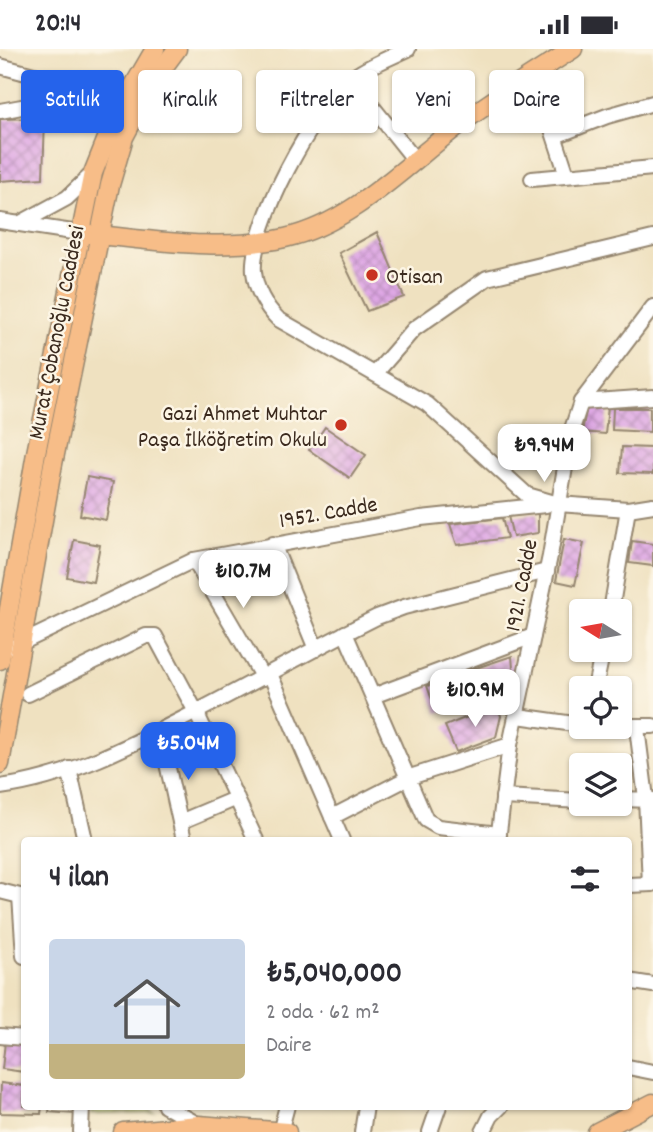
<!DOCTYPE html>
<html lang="tr">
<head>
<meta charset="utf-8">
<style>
	body { margin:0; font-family:Dekko,sans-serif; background:#f2f2f3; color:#2b2b33; height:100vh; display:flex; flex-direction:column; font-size:26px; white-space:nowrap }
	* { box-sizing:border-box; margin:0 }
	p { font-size:23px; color:#7c7c81 }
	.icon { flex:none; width:38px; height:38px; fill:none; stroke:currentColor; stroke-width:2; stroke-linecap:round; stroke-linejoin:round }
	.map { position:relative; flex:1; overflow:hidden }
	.sheet { position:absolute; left:21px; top:788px; width:611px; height:273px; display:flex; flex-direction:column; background:#fff; border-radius:7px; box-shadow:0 2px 5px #0004 }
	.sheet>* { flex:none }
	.guide { position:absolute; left:21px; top:21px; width:612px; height:63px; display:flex; gap:14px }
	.needle { width:46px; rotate:281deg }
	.buttons { position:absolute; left:569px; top:550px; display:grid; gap:14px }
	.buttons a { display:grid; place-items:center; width:63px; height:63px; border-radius:7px; background:#fff; box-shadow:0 2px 5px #0004; font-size:35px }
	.price { position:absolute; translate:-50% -60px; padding:0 16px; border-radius:14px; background:#fff; color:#222; font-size:23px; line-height:46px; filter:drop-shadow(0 2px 4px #0008) }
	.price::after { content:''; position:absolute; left:50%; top:42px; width:21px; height:16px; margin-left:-10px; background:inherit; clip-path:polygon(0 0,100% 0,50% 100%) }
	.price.selected { background:#2563eb; color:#fff }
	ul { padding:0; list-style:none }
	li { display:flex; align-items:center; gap:21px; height:175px; padding:0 28px }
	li+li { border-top:2px solid #e1e1e2 }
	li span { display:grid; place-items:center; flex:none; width:196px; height:140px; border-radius:7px; color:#555 }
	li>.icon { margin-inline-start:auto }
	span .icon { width:84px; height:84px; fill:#fffc; stroke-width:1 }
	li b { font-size:30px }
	h2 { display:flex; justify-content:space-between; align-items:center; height:84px; padding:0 28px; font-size:30px }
	.pill { padding:0 24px; border-radius:7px; background:#fff; box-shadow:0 2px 5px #0004; font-size:24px; line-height:63px }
	.pill.selected { background:#2563eb; color:#fff }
	.status { display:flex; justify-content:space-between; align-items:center; height:49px; padding:0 35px; background:#fff; direction:ltr }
	.status svg { height:19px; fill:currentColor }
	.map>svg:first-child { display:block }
	.park { fill:url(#park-dots); stroke:#807e4a; stroke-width:2 }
	.building { fill:url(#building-cross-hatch) }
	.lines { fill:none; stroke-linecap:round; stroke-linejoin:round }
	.minor-casing { stroke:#95866f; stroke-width:18 }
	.major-casing { stroke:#95866f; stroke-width:21 }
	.minor { stroke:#fff; stroke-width:14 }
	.major { stroke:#f7bd88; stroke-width:18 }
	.poi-dot { fill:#c8321e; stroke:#fcf5e5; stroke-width:2.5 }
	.labels { text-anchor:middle; stroke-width:5; stroke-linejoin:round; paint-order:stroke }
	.poi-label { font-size:23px; fill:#3b2a1e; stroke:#fcf5e5; text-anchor:start }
	.street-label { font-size:23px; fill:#3b2a1e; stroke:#fcf5e5 }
</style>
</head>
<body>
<div class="status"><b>20:14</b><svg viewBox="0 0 49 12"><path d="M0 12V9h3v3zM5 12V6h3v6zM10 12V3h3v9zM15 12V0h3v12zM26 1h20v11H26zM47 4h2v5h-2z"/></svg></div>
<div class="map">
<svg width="653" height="1083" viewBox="0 0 653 1083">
	<defs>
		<pattern id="park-dots" width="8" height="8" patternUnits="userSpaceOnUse" patternTransform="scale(1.75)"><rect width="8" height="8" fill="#c5d375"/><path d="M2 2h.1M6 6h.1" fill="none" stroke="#aab565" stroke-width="1.8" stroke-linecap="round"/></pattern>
		<pattern id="building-cross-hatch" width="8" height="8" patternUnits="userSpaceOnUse" patternTransform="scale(1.75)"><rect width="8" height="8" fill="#dea6e5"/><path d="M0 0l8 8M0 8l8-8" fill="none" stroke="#b587b9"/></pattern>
	</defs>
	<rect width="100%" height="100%" fill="#fcf5e5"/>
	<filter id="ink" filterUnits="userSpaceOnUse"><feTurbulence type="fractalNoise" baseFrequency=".0143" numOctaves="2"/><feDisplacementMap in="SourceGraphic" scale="14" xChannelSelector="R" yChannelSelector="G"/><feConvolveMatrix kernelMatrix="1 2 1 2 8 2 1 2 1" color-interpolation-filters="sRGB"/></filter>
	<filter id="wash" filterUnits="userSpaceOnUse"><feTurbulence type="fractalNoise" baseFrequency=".00686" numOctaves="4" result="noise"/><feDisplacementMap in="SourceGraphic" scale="28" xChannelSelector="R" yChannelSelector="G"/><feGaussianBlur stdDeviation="1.57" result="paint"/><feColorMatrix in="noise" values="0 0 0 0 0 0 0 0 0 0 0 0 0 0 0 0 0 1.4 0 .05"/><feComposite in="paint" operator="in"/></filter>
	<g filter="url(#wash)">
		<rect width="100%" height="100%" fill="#efe1c0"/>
		<!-- park -->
		<polygon class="park" points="91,1057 145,1057 154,1064 91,1065"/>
		<g id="blocks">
			<!-- building -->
			<g class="building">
				<polygon points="45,69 43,129 0,132 0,70"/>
				<polygon points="377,183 404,248 367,262 339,204"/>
				<polygon points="587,357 608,358 605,385 582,383"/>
				<polygon points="613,359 650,359 650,383 612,381"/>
				<polygon points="325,378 366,406 350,429 309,401"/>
				<polygon points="622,398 653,399 653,425 620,424"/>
				<polygon points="87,428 113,433 106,471 80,466"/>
				<polygon points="538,464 538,484 513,488 508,467"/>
				<polygon points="502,469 507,489 457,496 450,475"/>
				<polygon points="564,490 584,494 575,536 556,532"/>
				<polygon points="74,491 100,496 93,533 67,528"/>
				<polygon points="632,492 653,495 653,517 629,514"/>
				<polygon points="512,607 513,620 509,638 480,649 470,621"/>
				<polygon points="463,624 473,651 437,664 427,637"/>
				<polygon points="497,656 501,667 496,688 456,703 445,677"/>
				<polygon points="5,993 24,995 24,1023 2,1020"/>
				<polygon points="1,1034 24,1037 24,1057 42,1057 41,1065 0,1064"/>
				<polygon points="50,1057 76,1057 76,1065 49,1063"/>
			</g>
		</g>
	</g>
	<g filter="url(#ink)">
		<use href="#blocks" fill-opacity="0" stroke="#95866f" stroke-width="2"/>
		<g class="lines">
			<!-- minor casing -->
			<g class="minor-casing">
				<g id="minor">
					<path d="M408 0C390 9 367 17 351 30 315 58 250 178 254 223 256 241 266 258 278 270L427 355 527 446 558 455 628 460 653 456"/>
					<polyline points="0,17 71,36 74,42 70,49 0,62"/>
					<polyline points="534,25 567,126"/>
					<polyline points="350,30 415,111"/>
					<polyline points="555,87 607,67 653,54"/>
					<polyline points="532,130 653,119"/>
					<polyline points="0,172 79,184"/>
					<polyline points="19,175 67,149 93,124"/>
					<polyline points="375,325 414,280 487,229 653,189"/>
					<polyline points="581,353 653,348"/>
					<polyline points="273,495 316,600"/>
					<polyline points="194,511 263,629"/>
					<polyline points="611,562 628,460"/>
					<polyline points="345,584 426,771 438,778 499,785"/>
					<polyline points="13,598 194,511 421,469 546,456"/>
					<polyline points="270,625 342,791"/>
					<polyline points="595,639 603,600"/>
					<polyline points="28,645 146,587 155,587 196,663 256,791"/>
					<polyline points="373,647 533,587"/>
					<polyline points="518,667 581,676"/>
					<polyline points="607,677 653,677"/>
					<polyline points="637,679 646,749 650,835"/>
					<polyline points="160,683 184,791"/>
					<polyline points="69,720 85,791"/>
					<path d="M0 738C70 729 136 694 198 662 258 631 317 598 377 568L404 558 547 522"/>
					<polyline points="503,748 581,752"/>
					<polyline points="620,750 653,751"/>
					<polyline points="332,768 410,728 510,696"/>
					<polyline points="180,773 237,749"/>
					<polyline points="498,791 510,696 550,507 571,383 581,353 653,258"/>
					<polyline points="628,836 653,835"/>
					<polyline points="0,842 24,848"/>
					<polyline points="20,847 24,907"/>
					<polyline points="628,932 653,936"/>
					<polyline points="0,987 24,989"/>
					<polyline points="628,1018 653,1023"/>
					<polyline points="165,1057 199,1076"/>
					<polyline points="81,1083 82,1057"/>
					<polyline points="280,1083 287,1057"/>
					<polyline points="362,1083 366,1057"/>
					<polyline points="430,1083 439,1057"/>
					<polyline points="483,1083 491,1067 501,1057"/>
				</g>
			</g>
			<!-- major casing -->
			<g class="major-casing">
				<g id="major">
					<path d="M89 185C153 191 222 203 285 189 357 173 413 108 471 67 504 43 539 22 573 0"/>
					<polyline points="0,611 36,404 93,124 116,67 155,0"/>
					<polyline points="0,715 53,415 110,136 124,88 154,31 177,0"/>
					<polyline points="123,1083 199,1076 287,1083"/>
					<polyline points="597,1083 653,1054"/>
				</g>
			</g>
			<!-- minor -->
			<use href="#minor" class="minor"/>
			<!-- major -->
			<use href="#major" class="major"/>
		</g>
	</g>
	<!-- markers -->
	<g class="poi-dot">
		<circle cx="372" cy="226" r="7"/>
		<circle cx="341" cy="376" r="7"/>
	</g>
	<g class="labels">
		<!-- poi labels -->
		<g class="poi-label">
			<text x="386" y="234">Otisan</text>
			<text x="327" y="371" text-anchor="end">Gazi Ahmet Muhtar<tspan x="327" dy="26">Paşa İlköğretim Okulu</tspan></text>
		</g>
		<!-- street labels -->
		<g class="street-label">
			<text transform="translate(55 283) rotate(-79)" y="8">Murat Çobanoğlu Caddesi</text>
			<text transform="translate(328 462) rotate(-10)" y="8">1952. Cadde</text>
			<text transform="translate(520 536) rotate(-79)" y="8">1921. Cadde</text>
		</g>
	</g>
</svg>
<div class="buttons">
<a><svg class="needle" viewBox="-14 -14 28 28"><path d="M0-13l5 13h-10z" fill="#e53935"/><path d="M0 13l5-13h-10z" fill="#7c7c81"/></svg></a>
<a><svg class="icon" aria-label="locate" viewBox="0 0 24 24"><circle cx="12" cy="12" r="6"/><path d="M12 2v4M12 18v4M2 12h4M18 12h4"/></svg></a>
<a><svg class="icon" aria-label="layers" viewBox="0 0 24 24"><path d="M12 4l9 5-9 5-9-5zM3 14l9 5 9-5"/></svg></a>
</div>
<b class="price" style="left:544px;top:435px">₺9.94M</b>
<b class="price" style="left:243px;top:561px">₺10.7M</b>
<b class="price" style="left:475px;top:680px">₺10.9M</b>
<b class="price selected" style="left:188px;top:733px">₺5.04M</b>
<div class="guide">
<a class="pill selected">Satılık</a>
<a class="pill">Kiralık</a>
<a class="pill">Filtreler</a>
<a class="pill">Yeni</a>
<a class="pill">Daire</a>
</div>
<section class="sheet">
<h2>4 ilan<svg class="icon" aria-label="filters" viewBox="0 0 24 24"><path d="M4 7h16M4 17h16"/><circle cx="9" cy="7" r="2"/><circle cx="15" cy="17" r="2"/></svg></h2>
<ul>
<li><span style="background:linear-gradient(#c9d6e8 75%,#c2b280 0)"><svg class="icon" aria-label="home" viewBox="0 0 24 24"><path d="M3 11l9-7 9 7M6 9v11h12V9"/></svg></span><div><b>₺5,040,000</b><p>2 oda · 62 m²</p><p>Daire</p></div></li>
</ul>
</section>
</div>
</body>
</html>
